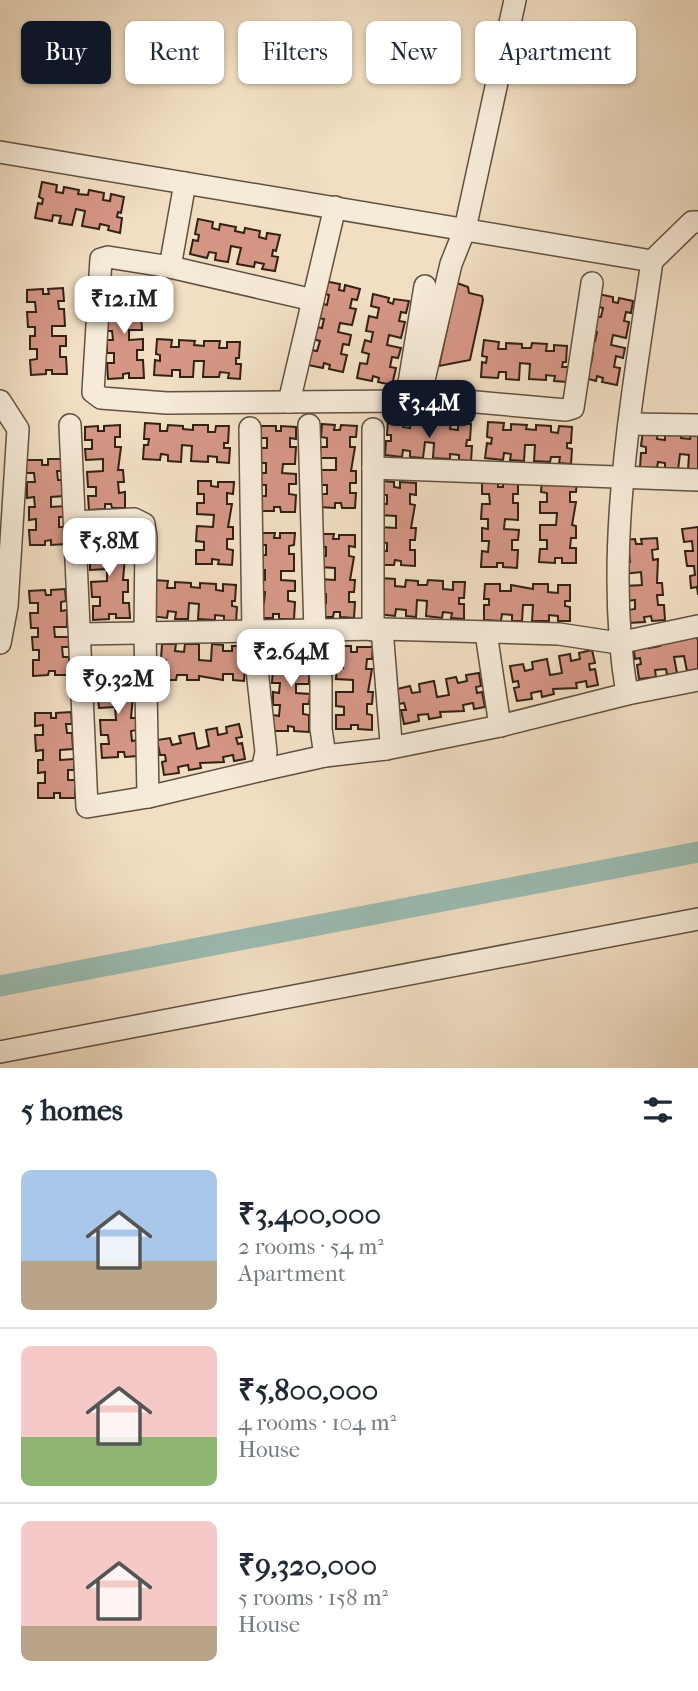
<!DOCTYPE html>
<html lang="en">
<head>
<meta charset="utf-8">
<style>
	body { margin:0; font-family:"IM FELL French Canon",serif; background:#f2f2f3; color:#1f2937; height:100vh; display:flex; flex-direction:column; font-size:26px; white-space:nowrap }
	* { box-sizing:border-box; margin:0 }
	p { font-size:23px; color:#747a83 }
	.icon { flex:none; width:38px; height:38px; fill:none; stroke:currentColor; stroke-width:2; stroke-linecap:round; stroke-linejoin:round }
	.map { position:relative; height:1068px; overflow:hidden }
	.drawer { display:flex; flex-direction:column; background:#fff; flex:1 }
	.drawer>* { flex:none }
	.guide { position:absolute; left:21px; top:21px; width:656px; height:63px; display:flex; gap:14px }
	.price { position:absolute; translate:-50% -60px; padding:0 16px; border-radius:14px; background:#fff; color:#222; font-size:23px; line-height:46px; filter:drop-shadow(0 2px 4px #0008) }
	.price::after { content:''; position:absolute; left:50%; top:42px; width:21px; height:16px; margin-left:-10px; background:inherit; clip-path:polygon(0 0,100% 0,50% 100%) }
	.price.active { background:#111827; color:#fff }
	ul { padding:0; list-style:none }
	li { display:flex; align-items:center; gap:21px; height:175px; padding:0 21px }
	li+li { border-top:2px solid #e0e1e3 }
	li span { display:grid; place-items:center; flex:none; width:196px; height:140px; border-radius:10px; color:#555 }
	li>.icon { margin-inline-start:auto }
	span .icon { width:84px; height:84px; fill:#fffc; stroke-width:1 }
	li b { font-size:30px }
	h2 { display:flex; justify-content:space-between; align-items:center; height:84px; padding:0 21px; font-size:30px }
	.tag { padding:0 24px; border-radius:10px; background:#fff; box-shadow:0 2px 5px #0004; font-size:24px; line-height:63px }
	.tag.active { background:#111827; color:#fff }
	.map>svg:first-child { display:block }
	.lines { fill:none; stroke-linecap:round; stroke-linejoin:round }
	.canal { stroke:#9bbcb1; stroke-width:21 }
	.building { fill:#d59686; stroke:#312114; stroke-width:2 }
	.minor-casing { stroke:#615040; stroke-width:24 }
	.minor { stroke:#f6ead8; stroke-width:21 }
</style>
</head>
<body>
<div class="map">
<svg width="698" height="1068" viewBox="0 0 698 1068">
	<rect width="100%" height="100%" fill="#f1dec3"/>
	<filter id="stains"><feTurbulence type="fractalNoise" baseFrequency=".00286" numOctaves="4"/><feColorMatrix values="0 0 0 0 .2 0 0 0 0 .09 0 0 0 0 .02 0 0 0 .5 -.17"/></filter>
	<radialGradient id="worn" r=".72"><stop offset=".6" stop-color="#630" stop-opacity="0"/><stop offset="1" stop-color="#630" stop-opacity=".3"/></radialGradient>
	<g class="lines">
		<!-- canal -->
		<polyline class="canal" points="0,986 698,852"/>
	</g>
	<!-- building -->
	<g class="building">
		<polygon points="42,182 57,185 56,192 63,193 64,187 79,190 78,194 88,195 89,190 104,193 103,200 110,201 111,194 124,197 121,213 118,212 117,217 122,218 120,233 108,230 109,226 100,224 99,229 82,226 85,211 76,209 72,225 59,223 61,216 53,215 52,221 35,218 38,203 42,204 43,199 39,197"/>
		<polygon points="198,219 213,222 212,228 219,230 220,224 236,227 235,231 244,233 245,228 260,231 259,237 266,239 267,233 280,235 276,251 273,250 272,256 278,257 275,271 262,269 264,264 255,262 254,267 237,264 241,248 231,246 228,262 215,260 216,253 209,252 207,258 190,254 193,240 198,241 199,235 195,234"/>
		<polygon points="324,281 340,284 339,290 344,291 345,285 360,289 357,300 352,299 350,308 356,309 352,325 340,323 338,332 351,335 349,345 343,344 341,354 347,355 343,372 329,369 330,365 324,363 323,368 308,365 311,350 317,351 320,341 313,339 316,327 322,328 324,319 317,318 320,303 327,305 329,295 322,293"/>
		<polygon points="457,283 468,287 469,293 482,296 483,300 470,360 439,366"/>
		<polygon points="63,288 64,301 58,301 59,309 64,309 65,326 52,326 52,336 66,336 66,346 60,346 60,357 66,357 67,374 52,374 52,370 46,370 46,374 31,375 30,360 37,359 37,349 30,349 30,336 35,336 35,327 28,327 27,312 36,312 35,302 27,302 27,290 43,289 43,294 49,294 48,289"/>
		<polygon points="140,292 141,304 135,304 136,313 141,313 142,330 129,330 129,340 143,339 143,350 137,350 137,360 143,360 144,378 129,378 129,373 123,374 123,378 108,379 107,363 114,363 114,353 107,353 107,340 113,340 112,331 105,331 105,316 113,315 112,306 104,306 104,293 120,293 120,298 126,298 125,293"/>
		<polygon points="373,294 389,298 388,302 393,304 394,299 409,301 406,313 401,312 399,321 405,322 401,338 389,335 387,345 401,348 398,358 392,357 390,367 396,368 392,385 378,382 379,378 373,376 372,381 357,378 360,363 367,364 369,354 362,352 365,340 371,342 373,332 366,331 369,316 377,318 379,308 371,306"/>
		<polygon points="598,294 613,297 613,302 618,303 619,298 633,301 631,313 626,312 624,321 629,322 626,338 613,335 611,345 625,348 623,358 616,356 614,367 620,368 617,385 602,382 603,378 597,376 596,381 581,377 584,362 591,364 593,353 587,352 589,340 595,341 597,332 590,330 593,316 601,317 603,308 595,306"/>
		<polygon points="157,339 172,340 171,347 179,347 179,340 195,341 194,345 204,346 204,341 220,341 219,348 227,348 227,342 240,342 239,358 236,358 236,364 241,364 240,379 228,378 229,373 220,372 219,377 203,377 204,361 194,361 193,377 180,377 180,370 172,370 172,376 154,375 155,360 160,361 160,355 156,354"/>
		<polygon points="484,340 499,342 498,349 506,349 506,343 522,344 522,348 531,348 532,343 547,344 546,351 554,351 554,345 567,346 566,362 563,362 562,367 568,367 567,382 554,381 555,376 546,375 546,380 529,379 530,364 520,363 519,380 506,379 506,372 499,372 498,378 481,377 482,362 486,363 487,357 482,356"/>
		<polygon points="388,419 403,421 403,427 410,428 410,421 426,422 426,426 435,427 436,422 451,423 450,429 458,430 458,424 471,424 470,440 467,440 466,446 472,446 471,461 459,460 459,455 450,454 450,459 433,458 434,443 425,442 423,458 410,457 410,451 403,450 402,457 385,455 386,441 391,441 391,435 387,435"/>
		<polygon points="488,422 504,423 503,430 511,430 511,424 527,425 526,429 536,430 536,425 551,426 551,432 558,433 559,426 572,427 571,443 567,443 567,448 572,449 571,464 559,463 560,457 551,457 550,462 534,461 535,445 525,445 524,461 510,460 511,454 504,453 503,460 485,458 487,443 491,444 492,438 487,437"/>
		<polygon points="145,423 160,424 160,431 167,431 168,425 183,426 183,429 193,430 193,425 208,425 208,432 215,432 216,426 229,426 228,443 224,443 224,448 230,448 229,463 217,462 217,457 208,456 208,462 191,461 192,446 182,445 181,462 168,461 168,455 161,454 160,460 143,459 144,445 148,445 149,439 144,439"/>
		<polygon points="322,424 335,425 334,430 340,430 341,425 357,426 356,437 350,437 350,447 355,447 351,471 356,471 356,483 350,483 350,493 356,493 355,508 342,508 341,503 335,503 335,508 319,507 320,494 327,494 327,485 319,485 320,470 336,470 336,458 320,458 320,447 327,447 327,438 321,437"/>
		<polygon points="120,425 120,437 115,437 115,447 121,447 118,470 123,470 124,482 118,482 119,493 125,492 125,508 112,508 111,504 105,504 105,509 89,510 88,496 96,496 96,487 88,487 87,472 103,471 103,459 86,460 85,449 92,449 92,440 85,440 85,427 98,426 98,431 104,431 104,426"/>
		<polygon points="259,426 276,426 276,431 281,431 281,426 296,427 296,439 290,438 290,447 296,447 295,464 283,464 282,473 296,474 296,484 289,484 289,494 296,495 295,512 281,512 280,507 274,507 274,511 259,511 259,496 266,496 266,485 260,485 260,473 266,473 266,463 259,463 259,448 267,448 267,438 259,438"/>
		<polygon points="643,431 658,432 657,439 665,440 665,433 681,434 681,438 690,439 691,434 698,434 698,470 688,470 689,455 680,454 678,470 665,469 665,463 658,462 657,468 640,467 641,453 646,453 646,447 641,446"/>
		<polygon points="48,459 62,459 63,471 57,471 58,480 63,480 64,496 51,497 51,507 65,506 65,517 59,517 59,527 66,527 66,544 51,545 51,540 45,541 45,545 30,545 29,530 36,530 36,519 29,520 29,507 35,507 34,497 27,498 27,482 35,482 34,473 26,473 26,460 42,460 42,465 48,465"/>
		<polygon points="542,479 577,481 576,492 570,492 570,502 576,502 572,525 576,526 576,538 571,538 570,548 576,548 576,563 562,563 562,558 555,558 555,563 539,562 540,549 547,549 547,540 540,540 540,525 556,525 557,513 540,513 540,502 547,502 547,493 541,492"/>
		<polygon points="198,481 211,481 211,486 218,487 218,482 234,482 233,494 227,493 227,504 232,504 228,527 233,527 233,539 227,539 227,549 233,550 232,565 218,564 219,560 212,559 212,564 196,564 196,550 204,550 204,542 196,541 197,526 213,527 214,515 197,514 197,503 204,503 204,494 198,494"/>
		<polygon points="381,481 394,482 394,487 400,488 400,482 416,483 416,495 410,494 410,504 415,505 411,528 416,528 415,540 410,540 410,550 415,550 415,566 401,565 401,561 395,560 394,565 379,565 379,551 387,551 387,543 379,542 380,527 396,528 396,516 379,515 380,504 387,504 387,495 381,495"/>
		<polygon points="482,482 498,482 498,487 503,487 503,482 518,482 518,494 513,494 513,503 518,503 518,520 505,519 504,529 519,530 518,540 512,540 512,550 518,550 517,568 503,567 503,563 497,563 497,567 481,567 482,551 488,552 489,541 482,541 482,528 488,529 488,519 481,519 482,504 490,504 489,494 482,494"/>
		<polygon points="698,527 698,595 697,587 691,588 690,576 695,575 694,566 687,566 685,551 693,551 692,541 684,542 682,529"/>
		<polygon points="258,533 275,533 274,538 280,538 280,533 295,533 294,545 289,546 289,554 294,554 294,571 281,571 281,580 295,581 295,591 288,591 288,601 295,602 294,619 279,619 279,614 273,614 273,618 258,618 258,603 264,603 265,592 258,592 259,580 265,580 265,570 258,570 258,555 266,555 266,545 258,545"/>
		<polygon points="320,534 334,534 333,539 339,539 339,535 355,535 355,547 349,546 349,556 354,557 350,580 355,580 354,592 349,592 349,602 355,602 354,618 340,617 340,612 334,612 333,617 318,617 319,603 326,603 326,594 318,594 319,579 335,580 335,568 319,567 319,556 326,556 326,547 320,547"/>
		<polygon points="124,535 125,547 119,547 119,557 125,557 123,580 128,580 128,592 123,592 123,603 129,603 130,618 116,618 116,614 109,614 109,619 93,620 93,606 100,606 100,597 92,597 91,582 107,581 107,569 90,570 90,559 96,559 96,549 90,550 89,536 102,536 102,541 109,541 109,536"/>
		<polygon points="657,538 658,549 652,550 653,560 658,559 657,583 662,583 663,595 657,595 658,605 664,605 665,620 652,621 651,616 644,617 645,622 629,623 628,610 635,609 635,600 627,601 626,586 642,585 641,572 624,574 623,563 630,562 629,553 623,553 622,540 635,539 636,544 642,544 641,539"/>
		<polygon points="380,578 395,579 395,586 405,587 406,580 418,581 418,585 427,585 428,580 443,581 443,589 453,590 453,582 465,582 464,598 459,598 459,604 464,604 464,619 451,618 452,613 443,612 442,618 426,616 427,601 417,600 416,617 406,616 406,610 396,609 395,616 377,614"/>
		<polygon points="153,580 168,581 167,588 175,588 175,582 191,583 191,587 200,588 200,583 216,584 216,590 223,591 223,584 236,585 235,601 232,601 232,606 237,607 236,622 224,621 224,616 215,615 215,620 198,619 199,604 189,603 188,619 175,619 176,612 168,611 167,618 150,616 156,596 151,596"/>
		<polygon points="485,584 500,584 500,591 511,591 511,585 533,589 533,584 548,584 548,592 558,593 558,585 570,585 570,601 565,601 565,606 570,607 570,621 558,621 558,616 549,615 549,621 532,621 533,605 523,605 522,621 512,621 512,615 502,614 501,621 484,620 484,605 489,605 489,599 484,599"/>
		<polygon points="65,589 66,601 61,602 61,611 67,610 67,627 54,627 55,637 69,637 69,647 62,647 63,657 69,657 69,675 55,675 55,671 49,671 48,675 33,676 33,660 39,660 39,650 33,650 32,637 38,637 38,628 31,628 30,613 38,613 38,603 30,603 29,591 45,590 46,595 51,595 51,590"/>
		<polygon points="695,633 698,640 698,669 687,671 684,656 674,657 677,673 667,675 666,669 655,670 656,677 639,679 637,665 641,664 640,658 635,659 633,644 648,641 649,648 660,646 659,640"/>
		<polygon points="162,644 176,644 175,651 184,652 185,644 199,644 199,660 211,661 212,644 223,645 223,651 232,651 232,646 245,646 245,659 240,659 239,665 245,665 244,681 233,680 233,674 223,674 223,680 199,676 199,680 187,680 187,675 177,675 176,680 161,680 161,666 166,666 166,660 161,659"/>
		<polygon points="273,646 289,646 289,651 295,651 295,646 309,646 309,658 304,658 304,667 309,667 309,684 296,684 296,693 310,694 309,704 303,704 303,714 309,715 309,732 294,731 294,727 288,726 288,731 272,731 273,715 279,716 280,705 273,705 273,692 279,693 280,683 272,683 273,668 281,668 281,658 273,658"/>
		<polygon points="338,646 351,646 351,652 357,652 357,647 373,647 372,659 367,659 366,669 372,669 368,692 373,692 372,704 367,704 367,714 372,715 372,730 358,729 358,725 351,725 351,729 336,729 336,715 344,715 344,707 336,706 336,692 353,692 353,680 336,679 337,668 343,668 343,659 337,659"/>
		<polygon points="592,650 595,663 589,664 590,670 595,669 598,685 587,687 586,681 576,683 577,688 553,689 554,694 542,697 541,691 531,693 532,699 517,701 514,688 519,687 518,681 513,682 510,666 523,664 525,671 533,669 532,662 547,659 550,675 562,673 559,656 570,654 571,661 580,659 579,653"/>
		<polygon points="133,673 133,685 127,685 128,695 133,695 131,718 136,718 137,730 131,731 132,741 137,740 138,756 125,757 124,752 118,752 118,757 102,758 101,744 109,744 108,735 101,735 100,720 116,720 115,707 99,708 98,697 105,697 105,688 98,688 98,674 111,674 111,679 117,679 117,674"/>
		<polygon points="479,673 481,686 476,687 477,693 482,692 485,707 474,709 473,703 463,705 464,711 440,712 441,717 429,719 428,714 418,715 419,721 404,724 401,710 406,710 404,703 399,704 397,689 410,686 412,693 420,692 419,684 434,681 437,697 449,695 446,679 456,677 458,683 467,681 466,675"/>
		<polygon points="71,712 72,724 66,724 67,733 72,733 73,749 60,750 60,760 74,759 74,770 68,770 68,780 75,780 75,798 60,798 60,793 54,793 54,798 38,798 38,783 45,783 45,772 38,773 38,760 43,760 43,750 36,751 35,735 43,735 43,725 35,726 35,713 51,713 51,718 56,718 56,713"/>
		<polygon points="239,724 242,737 236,738 238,744 242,743 245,759 234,761 233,755 223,757 224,762 200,763 201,768 189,770 188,765 178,767 179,773 164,775 162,762 166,761 165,755 160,755 157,740 170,738 172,745 181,743 179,736 194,733 197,749 209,746 206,730 217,728 218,735 227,733 226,727"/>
	</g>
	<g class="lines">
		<!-- minor casing -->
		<g class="minor-casing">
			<g id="minor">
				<polyline points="515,0 465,229 451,264 420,397 566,410 573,408 592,283"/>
				<path d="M0 152 652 261C632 400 603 554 627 694L698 680"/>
				<polyline points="185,183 170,267 108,257 101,259 93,392 101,398 167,403 406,401 425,286"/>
				<polyline points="652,261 692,222 698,222"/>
				<polyline points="170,267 313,300"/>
				<polyline points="0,401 18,429 7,606 0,643"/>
				<polyline points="289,402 335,207"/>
				<polyline points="629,424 698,425"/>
				<polyline points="70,425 87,807 148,797 145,633 146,537 144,524 134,519 75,522"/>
				<polyline points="373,429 373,630"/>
				<polyline points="373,468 698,480"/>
				<polyline points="80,634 382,629 559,634 618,643 698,626"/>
				<polyline points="500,726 627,694"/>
				<polyline points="386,749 500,726 486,633"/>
				<polyline points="325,756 386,749 391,742 382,629"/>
				<polyline points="262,770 325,756 321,729 321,680 315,632 309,425"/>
				<polyline points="148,797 262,770 266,752 253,633 250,428"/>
				<polyline points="0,1052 698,919"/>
			</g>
		</g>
		<!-- minor -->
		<use href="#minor" class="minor"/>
	</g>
	<rect width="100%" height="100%" filter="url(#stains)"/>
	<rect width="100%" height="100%" fill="url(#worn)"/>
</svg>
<b class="price" style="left:124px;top:336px">₹12.1M</b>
<b class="price active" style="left:429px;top:440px">₹3.4M</b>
<b class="price" style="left:109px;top:578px">₹5.8M</b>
<b class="price" style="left:291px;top:689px">₹2.64M</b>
<b class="price" style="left:118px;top:716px">₹9.32M</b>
<div class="guide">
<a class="tag active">Buy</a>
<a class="tag">Rent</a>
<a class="tag">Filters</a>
<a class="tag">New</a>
<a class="tag">Apartment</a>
</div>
</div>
<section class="drawer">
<h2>5 homes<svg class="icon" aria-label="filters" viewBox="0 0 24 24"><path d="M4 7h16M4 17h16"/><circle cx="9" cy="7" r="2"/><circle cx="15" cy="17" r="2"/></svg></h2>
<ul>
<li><span style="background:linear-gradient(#a9c7e8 65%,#b9a48a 0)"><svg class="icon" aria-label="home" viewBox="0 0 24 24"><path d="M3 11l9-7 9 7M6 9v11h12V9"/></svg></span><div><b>₹3,400,000</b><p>2 rooms · 54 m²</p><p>Apartment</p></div></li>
<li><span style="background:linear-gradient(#f6c9c9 65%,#8fb573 0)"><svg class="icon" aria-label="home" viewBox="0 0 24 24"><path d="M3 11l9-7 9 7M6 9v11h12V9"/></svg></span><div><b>₹5,800,000</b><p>4 rooms · 104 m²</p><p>House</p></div></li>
<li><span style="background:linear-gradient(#f6c9c9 75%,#b9a48a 0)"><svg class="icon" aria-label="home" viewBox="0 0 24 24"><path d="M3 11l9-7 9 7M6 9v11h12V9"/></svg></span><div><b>₹9,320,000</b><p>5 rooms · 158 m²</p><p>House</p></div></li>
</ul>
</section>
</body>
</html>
